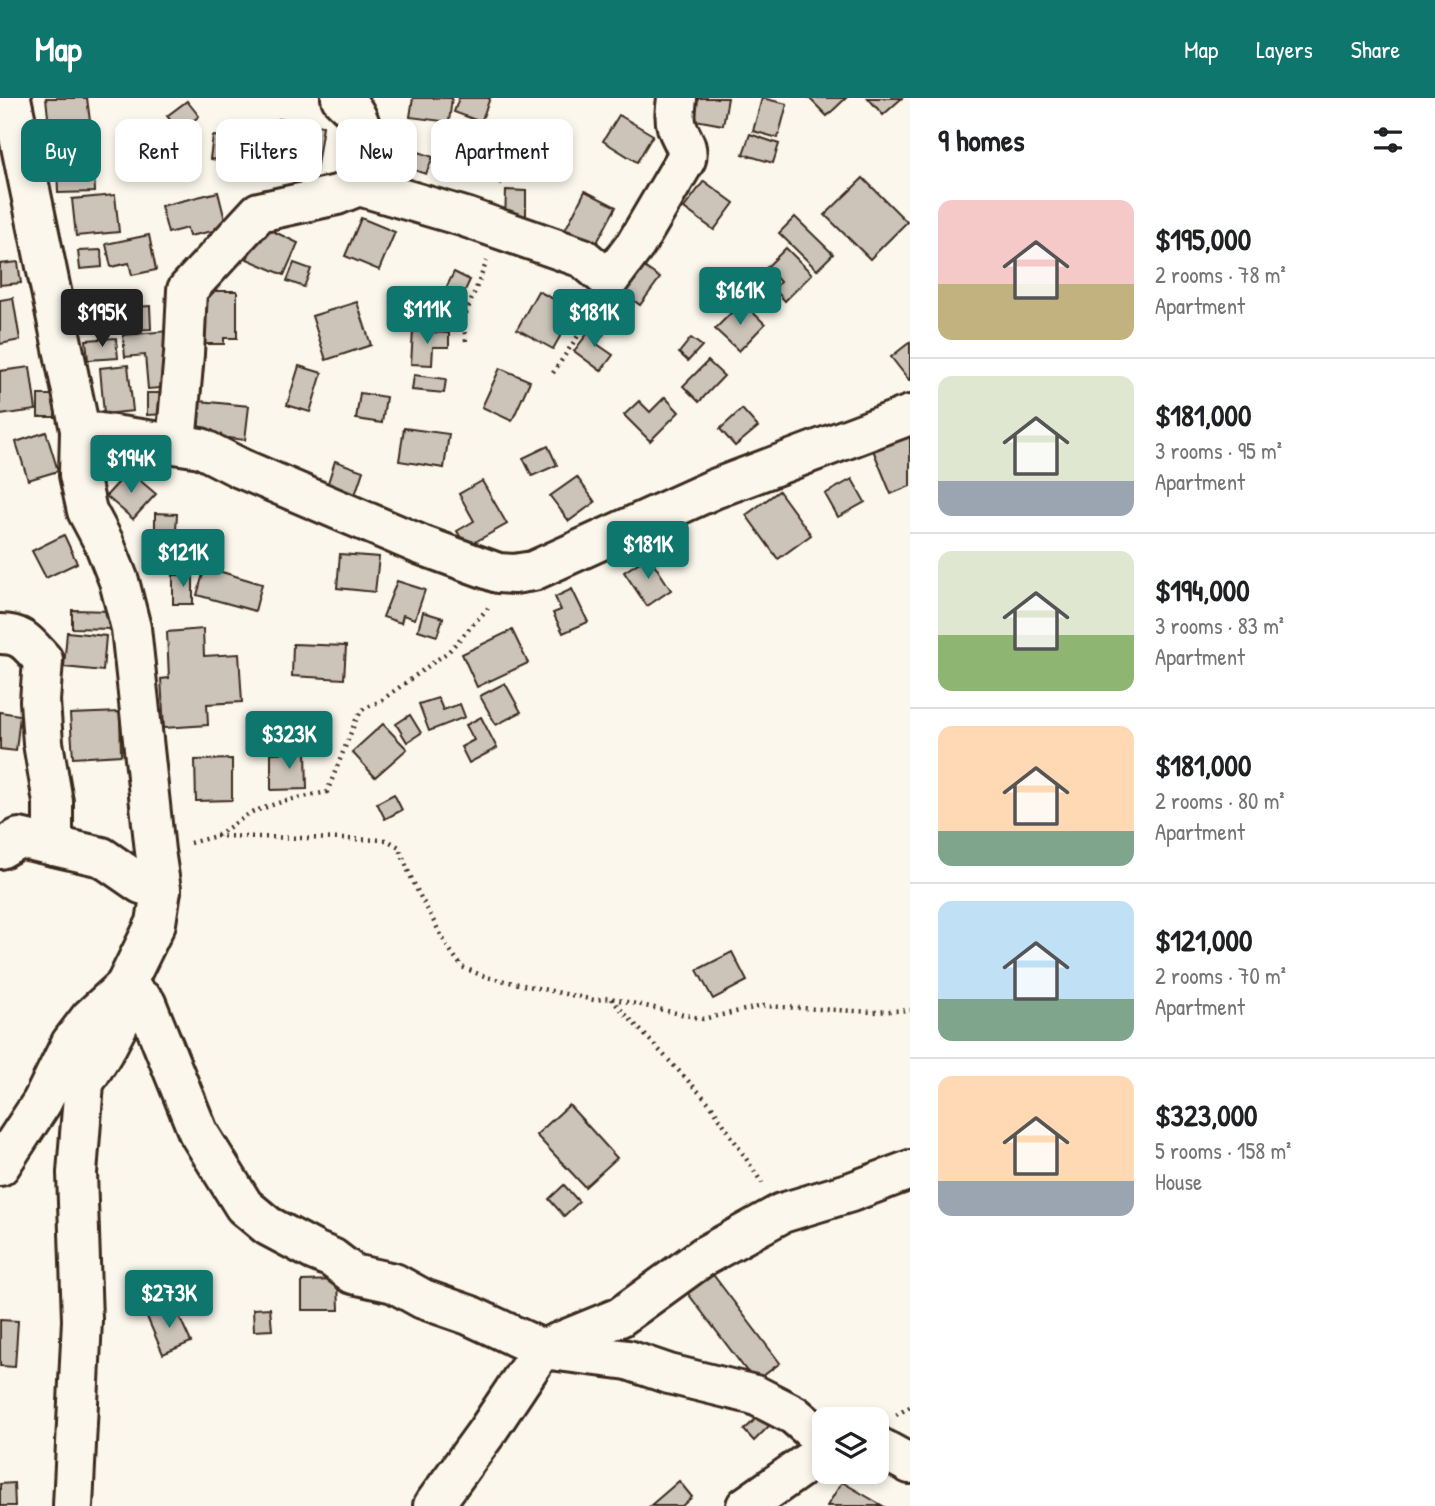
<!DOCTYPE html>
<html lang="en">
<head>
<meta charset="utf-8">
<style>
	body { margin:0; font-family:"Patrick Hand",sans-serif; background:#f2f2f2; color:#202124; height:100vh; display:flex; flex-direction:column; font-size:26px; white-space:nowrap }
	* { box-sizing:border-box; margin:0 }
	p { font-size:23px; color:#757577 }
	.icon { flex:none; width:38px; height:38px; fill:none; stroke:currentColor; stroke-width:2; stroke-linecap:round; stroke-linejoin:round }
	.map { position:relative; flex:1; overflow:hidden }
	.panel { display:flex; flex-direction:column; background:#fff; width:525px }
	.panel>* { flex:none }
	.top-card { position:absolute; left:21px; top:21px; width:665px; height:63px; display:flex; gap:14px }
	.controls { position:absolute; left:812px; top:1309px; display:grid; gap:14px }
	.controls a { display:grid; place-items:center; width:77px; height:77px; border-radius:14px; background:#fff; box-shadow:0 4px 10px #0003; font-size:35px }
	.price { position:absolute; translate:-50% -60px; padding:0 16px; border-radius:7px; background:#0f766e; color:#fff; font-size:23px; line-height:46px; filter:drop-shadow(0 2px 4px #0008) }
	.price::after { content:''; position:absolute; left:50%; top:42px; width:21px; height:16px; margin-left:-10px; background:inherit; clip-path:polygon(0 0,100% 0,50% 100%) }
	.price.on { background:#222; color:#fff }
	ul { padding:0; list-style:none }
	li { display:flex; align-items:center; gap:21px; height:175px; padding:0 28px }
	li+li { border-top:2px solid #e0e0e0 }
	li span { display:grid; place-items:center; flex:none; width:196px; height:140px; border-radius:14px; color:#555 }
	li>.icon { margin-inline-start:auto }
	span .icon { width:84px; height:84px; fill:#fffc; stroke-width:1 }
	li b { font-size:30px }
	h2 { display:flex; justify-content:space-between; align-items:center; height:84px; padding:0 28px; font-size:30px }
	.tag { padding:0 24px; border-radius:14px; background:#fff; box-shadow:0 4px 10px #0003; font-size:24px; line-height:63px }
	.tag.on { background:#0f766e; color:#fff }
	header { display:flex; align-items:center; gap:42px; box-sizing:border-box; height:98px; padding:0 35px; background:#0f766e; color:#fff }
	header strong { font-size:33px }
	nav { display:flex; gap:38px; margin-inline-start:auto; font-size:24px }
	main { display:flex; flex:1; min-height:0 }
	.map>svg:first-child { display:block }
	.building { fill:#ccc4b9; stroke:#3b2a1e; stroke-width:2 }
	.lines { fill:none; stroke-linecap:round; stroke-linejoin:round }
	.street-casing { stroke:#3b2a1e; stroke-width:44 }
	.path { stroke:#3b2a1e; stroke-width:4.5; stroke-dasharray:2 5; stroke-linecap:butt }
	.street { stroke:#fbf7ec; stroke-width:38 }
</style>
</head>
<body>
<header>
<strong>Map</strong>
<nav><a>Map</a><a>Layers</a><a>Share</a></nav>
</header>
<main>
<div class="map">
<svg width="910" height="1408" viewBox="0 0 910 1408">
	<rect width="100%" height="100%" fill="#fbf7ec"/>
	<filter id="ink" filterUnits="userSpaceOnUse"><feTurbulence type="fractalNoise" baseFrequency=".0143" numOctaves="2"/><feDisplacementMap in="SourceGraphic" scale="14" xChannelSelector="R" yChannelSelector="G"/><feConvolveMatrix kernelMatrix="1 2 1 2 8 2 1 2 1" color-interpolation-filters="sRGB"/></filter>
	<g filter="url(#ink)">
		<!-- building -->
		<g class="building">
			<polygon points="46,0 87,0 90,23 49,28"/>
			<polygon points="413,0 452,0 449,24 410,19"/>
			<polygon points="459,0 490,0 481,24 454,14"/>
			<polygon points="688,0 728,0 723,27 684,20"/>
			<polygon points="762,0 787,6 778,40 753,33"/>
			<polygon points="809,0 846,0 827,18"/>
			<polygon points="868,0 902,0 883,17"/>
			<polygon points="187,3 199,18 180,34 167,18"/>
			<polygon points="619,17 653,37 637,64 603,43"/>
			<polygon points="279,21 323,28 316,74 272,67"/>
			<polygon points="532,31 565,49 553,73 519,55"/>
			<polygon points="750,36 779,46 773,65 743,56"/>
			<polygon points="213,38 249,42 246,66 210,61"/>
			<polygon points="402,48 433,59 426,76 396,66"/>
			<polygon points="338,49 360,50 358,81 336,79"/>
			<polygon points="480,54 509,66 501,86 472,73"/>
			<polygon points="94,64 95,94 58,95 57,65"/>
			<polygon points="863,80 907,124 870,161 825,117"/>
			<polygon points="704,83 734,105 714,132 684,110"/>
			<polygon points="506,92 526,93 526,125 505,124"/>
			<polygon points="585,93 616,109 594,150 564,134"/>
			<polygon points="218,94 227,130 189,138 187,130 168,135 161,108"/>
			<polygon points="115,97 119,134 76,138 72,101"/>
			<polygon points="795,119 833,156 817,172 779,135"/>
			<polygon points="361,120 395,134 379,172 345,158"/>
			<polygon points="262,128 298,145 284,177 247,161"/>
			<polygon points="149,137 156,172 132,177 129,165 111,169 106,146"/>
			<polygon points="786,150 812,176 785,203 774,191 780,184 767,169"/>
			<polygon points="101,152 102,169 80,171 78,153"/>
			<polygon points="18,164 21,185 0,187 0,166"/>
			<polygon points="637,164 660,180 640,207 617,190"/>
			<polygon points="294,165 311,171 304,189 287,183"/>
			<polygon points="454,174 470,182 453,218 436,210"/>
			<polygon points="196,193 237,193 237,240 224,240 224,246 196,246"/>
			<polygon points="538,193 575,212 553,251 517,231"/>
			<polygon points="13,200 20,242 0,246 0,202"/>
			<polygon points="357,204 371,247 326,262 312,218"/>
			<polygon points="742,204 765,226 739,253 715,231"/>
			<polygon points="150,208 151,231 101,233 100,211"/>
			<polygon points="595,226 605,234 597,246 613,257 601,273 574,253"/>
			<polygon points="168,233 173,289 148,291 145,257 125,259 123,237"/>
			<polygon points="413,233 449,235 449,249 433,249 432,267 411,266"/>
			<polygon points="116,240 118,260 88,262 86,242"/>
			<polygon points="691,240 702,248 688,263 679,255"/>
			<polygon points="910,244 910,282 909,282 891,259"/>
			<polygon points="708,263 724,278 699,304 683,288"/>
			<polygon points="128,267 133,313 104,316 100,270"/>
			<polygon points="299,268 322,275 310,314 287,307"/>
			<polygon points="30,269 36,312 0,317 0,273"/>
			<polygon points="500,270 530,283 512,323 482,309"/>
			<polygon points="414,277 446,281 444,295 412,292"/>
			<polygon points="147,295 169,295 169,316 147,317"/>
			<polygon points="360,295 386,299 382,325 356,321"/>
			<rect x="38" y="297" width="17" height="22"/>
			<polygon points="665,299 679,314 650,343 624,317 639,303 650,314"/>
			<polygon points="199,303 249,308 245,342 195,336"/>
			<polygon points="742,311 758,329 735,348 720,331"/>
			<polygon points="404,330 449,336 444,370 399,363"/>
			<polygon points="910,331 910,388 891,396 871,347"/>
			<polygon points="46,334 58,373 28,382 16,344"/>
			<polygon points="548,348 557,367 532,378 523,360"/>
			<polygon points="335,363 363,373 353,403 325,394"/>
			<polygon points="129,373 156,396 133,421 106,398"/>
			<polygon points="577,379 595,404 569,423 550,398"/>
			<polygon points="852,381 865,404 838,419 825,396"/>
			<polygon points="482,383 507,426 466,449 457,433 474,423 459,396"/>
			<polygon points="779,393 811,437 778,461 746,417"/>
			<polygon points="155,415 177,416 176,432 155,431"/>
			<polygon points="64,437 77,465 46,480 32,453"/>
			<polygon points="340,456 379,459 375,494 337,490"/>
			<polygon points="649,458 671,492 647,508 624,474"/>
			<polygon points="205,469 262,486 255,513 197,497"/>
			<rect x="173" y="477" width="20" height="29"/>
			<polygon points="397,483 425,492 415,521 403,517 401,525 383,519"/>
			<polygon points="572,491 588,524 563,535 553,515 561,512 555,499"/>
			<polygon points="72,512 112,513 112,531 72,530"/>
			<polygon points="423,514 443,520 437,538 418,532"/>
			<polygon points="203,531 204,558 239,556 242,604 207,606 208,627 164,630 161,581 169,580 167,534"/>
			<polygon points="512,532 528,565 477,589 462,556"/>
			<polygon points="67,534 106,538 103,573 64,569"/>
			<polygon points="293,546 346,548 344,581 292,578"/>
			<polygon points="505,585 521,614 496,627 480,598"/>
			<polygon points="438,600 443,612 460,606 465,619 429,633 419,606"/>
			<polygon points="0,614 20,617 16,653 0,651"/>
			<polygon points="120,614 121,657 73,660 70,616"/>
			<polygon points="410,617 421,635 407,644 396,626"/>
			<polygon points="481,619 497,650 469,665 461,649 474,642 466,627"/>
			<polygon points="383,626 407,651 375,679 352,654"/>
			<polygon points="275,629 299,630 299,648 275,648"/>
			<polygon points="306,654 307,691 271,692 271,655"/>
			<polygon points="232,661 232,702 196,703 195,662"/>
			<polygon points="394,696 402,712 385,721 377,705"/>
			<polygon points="732,854 747,883 713,901 697,872"/>
			<polygon points="569,1007 617,1060 585,1089 536,1037"/>
			<polygon points="564,1087 579,1104 564,1118 549,1101"/>
			<polygon points="705,1166 780,1265 755,1284 680,1185"/>
			<polygon points="338,1182 339,1212 302,1212 302,1183"/>
			<polygon points="174,1207 191,1244 163,1256 147,1219"/>
			<polygon points="270,1210 272,1232 254,1233 253,1211"/>
			<polygon points="0,1222 18,1223 15,1269 0,1268"/>
			<polygon points="760,1317 770,1327 754,1343 744,1332"/>
			<polygon points="679,1383 692,1399 682,1408 650,1408"/>
			<polygon points="842,1384 883,1408 827,1408"/>
			<polygon points="14,1385 15,1408 0,1408 0,1386"/>
		</g>
		<g class="lines">
			<!-- street casing -->
			<g class="street-casing">
				<g id="street">
					<polyline points="11,0 80,332 79,377 87,413 104,445 119,483 131,530 155,753 161,792 156,825 125,888 125,914 107,948 84,985 77,1075 82,1222 73,1408"/>
					<path d="M341 0C370 23 364 56 359 88"/>
					<polyline points="80,332 201,350 240,370 421,447 498,475 514,476 533,473 714,391 910,317"/>
					<path d="M176 346 184 256 187 192 259 114 337 97 359 88 465 119 583 160 609 182 636 146 686 61C689 48 681 41 677 29 674 19 676 10 677 0"/>
					<path d="M0 536C23 536 28 546 43 562L40 603 43 645 53 704V748"/>
					<polyline points="0,751 19,740 102,759 141,786 161,792"/>
					<polyline points="0,1068 42,1004 71,945 90,920 125,888 146,905 198,1034 244,1108 268,1128 315,1153 332,1160 353,1176 394,1185 423,1201 469,1217 542,1251 628,1262 669,1276 755,1297 794,1317 824,1343"/>
					<polyline points="877,1348 910,1366"/>
					<polyline points="433,1408 486,1335 542,1251 620,1219 704,1158 782,1115 851,1094 910,1072"/>
					<polyline points="746,1408 824,1353"/>
				</g>
			</g>
			<!-- path -->
			<g class="path">
				<polyline points="466,243 463,223 487,163"/>
				<polyline points="553,275 594,214"/>
				<polyline points="216,738 387,742 399,749 409,775 419,796 447,848 462,869 486,879 594,902 610,900 703,921 763,908 874,914 910,912"/>
				<polyline points="190,745 216,738 252,714 284,703 327,694 356,622 362,612 382,602 449,553 488,510"/>
				<polyline points="611,901 711,1007 762,1085"/>
				<polyline points="896,1317 910,1309"/>
			</g>
			<!-- street -->
			<use href="#street" class="street"/>
		</g>
	</g>
</svg>
<div class="controls">
<a><svg class="icon" aria-label="layers" viewBox="0 0 24 24"><path d="M12 4l9 5-9 5-9-5zM3 14l9 5 9-5"/></svg></a>
</div>
<b class="price" style="left:740px;top:229px">$161K</b>
<b class="price" style="left:427px;top:248px">$111K</b>
<b class="price on" style="left:102px;top:251px">$195K</b>
<b class="price" style="left:594px;top:251px">$181K</b>
<b class="price" style="left:131px;top:397px">$194K</b>
<b class="price" style="left:648px;top:483px">$181K</b>
<b class="price" style="left:183px;top:491px">$121K</b>
<b class="price" style="left:289px;top:673px">$323K</b>
<b class="price" style="left:169px;top:1232px">$273K</b>
<div class="top-card">
<a class="tag on">Buy</a>
<a class="tag">Rent</a>
<a class="tag">Filters</a>
<a class="tag">New</a>
<a class="tag">Apartment</a>
</div>
</div>
<section class="panel">
<h2>9 homes<svg class="icon" aria-label="filters" viewBox="0 0 24 24"><path d="M4 7h16M4 17h16"/><circle cx="9" cy="7" r="2"/><circle cx="15" cy="17" r="2"/></svg></h2>
<ul>
<li><span style="background:linear-gradient(#f6c9c9 60%,#c2b280 0)"><svg class="icon" aria-label="home" viewBox="0 0 24 24"><path d="M3 11l9-7 9 7M6 9v11h12V9"/></svg></span><div><b>$195,000</b><p>2 rooms · 78 m²</p><p>Apartment</p></div></li>
<li><span style="background:linear-gradient(#dfe7d0 75%,#9aa5b1 0)"><svg class="icon" aria-label="home" viewBox="0 0 24 24"><path d="M3 11l9-7 9 7M6 9v11h12V9"/></svg></span><div><b>$181,000</b><p>3 rooms · 95 m²</p><p>Apartment</p></div></li>
<li><span style="background:linear-gradient(#dfe7d0 60%,#8fb573 0)"><svg class="icon" aria-label="home" viewBox="0 0 24 24"><path d="M3 11l9-7 9 7M6 9v11h12V9"/></svg></span><div><b>$194,000</b><p>3 rooms · 83 m²</p><p>Apartment</p></div></li>
<li><span style="background:linear-gradient(#ffd9b3 75%,#7fa58c 0)"><svg class="icon" aria-label="home" viewBox="0 0 24 24"><path d="M3 11l9-7 9 7M6 9v11h12V9"/></svg></span><div><b>$181,000</b><p>2 rooms · 80 m²</p><p>Apartment</p></div></li>
<li><span style="background:linear-gradient(#bfe0f5 70%,#7fa58c 0)"><svg class="icon" aria-label="home" viewBox="0 0 24 24"><path d="M3 11l9-7 9 7M6 9v11h12V9"/></svg></span><div><b>$121,000</b><p>2 rooms · 70 m²</p><p>Apartment</p></div></li>
<li><span style="background:linear-gradient(#ffd9b3 75%,#9aa5b1 0)"><svg class="icon" aria-label="home" viewBox="0 0 24 24"><path d="M3 11l9-7 9 7M6 9v11h12V9"/></svg></span><div><b>$323,000</b><p>5 rooms · 158 m²</p><p>House</p></div></li>
</ul>
</section>
</main>
</body>
</html>
